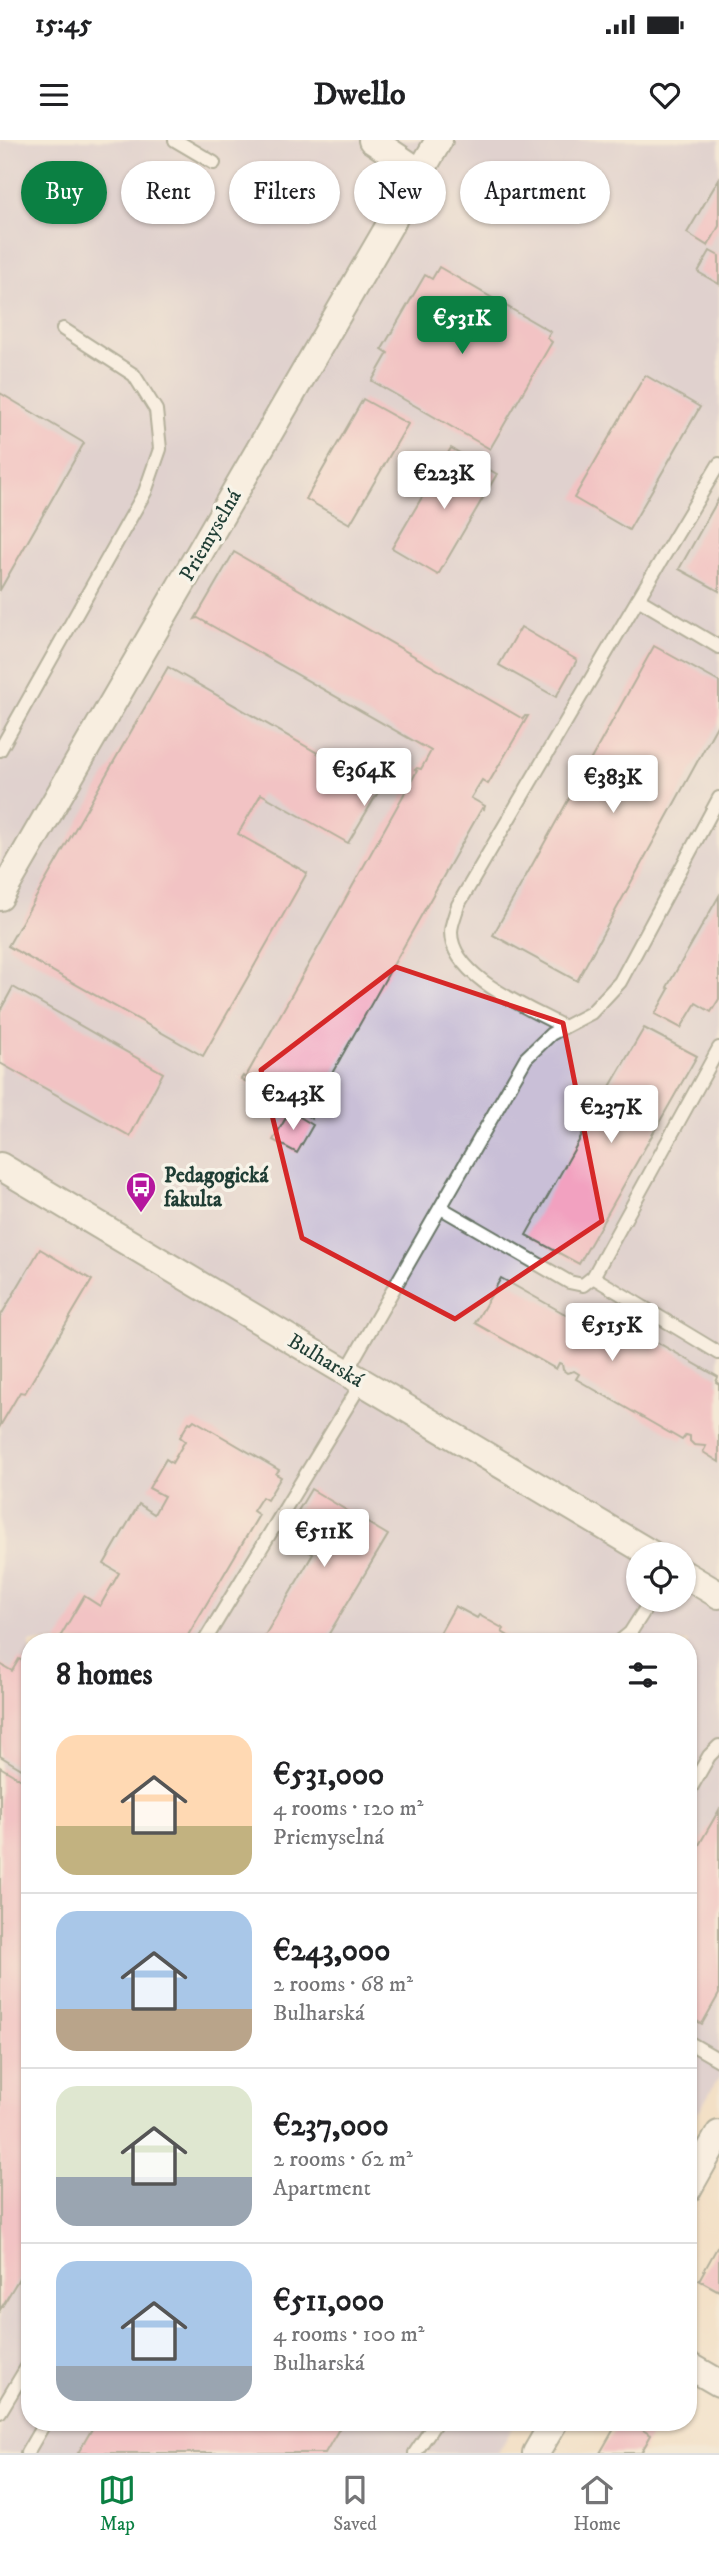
<!DOCTYPE html>
<html lang="en">
<head>
<meta charset="utf-8">
<style>
	body { margin:0; font-family:"IM FELL DW Pica",serif; background:#f2f2f2; color:#202124; height:100vh; display:flex; flex-direction:column; font-size:26px; white-space:nowrap }
	* { box-sizing:border-box; margin:0 }
	p { font-size:23px; color:#757577 }
	.icon { flex:none; width:38px; height:38px; fill:none; stroke:currentColor; stroke-width:2; stroke-linecap:round; stroke-linejoin:round }
	.map { position:relative; flex:1; overflow:hidden }
	.side { position:absolute; left:21px; top:1493px; width:676px; height:798px; display:flex; flex-direction:column; background:#fff; border-radius:28px; box-shadow:0 2px 5px #0004 }
	.side>* { flex:none }
	.banner { position:absolute; left:21px; top:21px; width:677px; height:63px; display:flex; gap:14px }
	.buttons { position:absolute; left:626px; top:1402px; display:grid; gap:14px }
	.buttons a { display:grid; place-items:center; width:70px; height:70px; border-radius:50%; background:#fff; box-shadow:0 2px 5px #0004; font-size:35px }
	.price { position:absolute; translate:-50% -60px; padding:0 16px; border-radius:7px; background:#fff; color:#222; font-size:23px; line-height:46px; filter:drop-shadow(0 2px 4px #0008) }
	.price::after { content:''; position:absolute; left:50%; top:42px; width:21px; height:16px; margin-left:-10px; background:inherit; clip-path:polygon(0 0,100% 0,50% 100%) }
	.price.active { background:#0b8043; color:#fff }
	ul { padding:0; list-style:none }
	li { display:flex; align-items:center; gap:21px; height:175px; padding:0 35px }
	li+li { border-top:2px solid #e0e0e0 }
	li span { display:grid; place-items:center; flex:none; width:196px; height:140px; border-radius:21px; color:#555 }
	li>.icon { margin-inline-start:auto }
	span .icon { width:84px; height:84px; fill:#fffc; stroke-width:1 }
	li b { font-size:30px }
	h2 { display:flex; justify-content:space-between; align-items:center; height:84px; padding:0 35px; font-size:30px }
	.tag { padding:0 24px; border-radius:32px; background:#fff; box-shadow:0 2px 5px #0004; font-size:24px; line-height:63px }
	.tag.active { background:#0b8043; color:#fff }
	.status { display:flex; justify-content:space-between; align-items:center; height:49px; padding:0 35px; background:#fff; direction:ltr }
	.status svg { height:19px; fill:currentColor }
	header { display:flex; justify-content:space-between; align-items:center; height:91px; padding:0 35px; background:#fff; font-size:32px; font-weight:700 }
	.menu { display:flex; justify-content:space-around; align-items:center; height:98px; border-top:2px solid #e0e0e0; background:#fff; font-size:19px; color:#757577 }
	.menu a { display:grid; justify-items:center; gap:4px }
	.menu .active { color:#0b8043 }
	.map>svg:first-child { display:block }
	.industrial { fill:#c9bfd7; fill-rule:evenodd }
	.building { fill:#f2a1c0 }
	.lines { fill:none; stroke-linecap:round; stroke-linejoin:round }
	.service-casing { stroke:#697667; stroke-width:16 }
	.minor-casing { stroke:#697667; stroke-width:30 }
	.service { stroke:#fff; stroke-width:12 }
	.minor { stroke:#fff; stroke-width:26 }
	.marked { fill:none; stroke:#d62828; stroke-width:5; stroke-linejoin:round }
	.labels { text-anchor:middle; stroke-width:7; stroke-linejoin:round; paint-order:stroke }
	.street-label { font-size:21px; fill:#1f3d34; stroke:#f7f3e8 }
	.poi-label { font-size:21px; font-weight:bold; fill:#1f3d34; stroke:#f7f3e8; text-anchor:start }
</style>
</head>
<body>
<div class="status"><b>15:45</b><svg viewBox="0 0 49 12"><path d="M0 12V9h3v3zM5 12V6h3v6zM10 12V3h3v9zM15 12V0h3v12zM26 1h20v11H26zM47 4h2v5h-2z"/></svg></div>
<header><svg class="icon" aria-label="menu" viewBox="0 0 24 24"><path d="M4 6h16M4 12h16M4 18h16"/></svg>Dwello<svg class="icon" aria-label="heart" viewBox="0 0 24 24"><path d="M12 20l-8-8c-3-5 5-10 8-4 3-6 11-1 8 4z"/></svg></header>
<div class="map">
<svg width="719" height="2313" viewBox="0 0 719 2313">
	<rect width="100%" height="100%" fill="#f7f3e8"/>
	<filter id="ink" filterUnits="userSpaceOnUse"><feTurbulence type="fractalNoise" baseFrequency=".0143" numOctaves="2"/><feDisplacementMap in="SourceGraphic" scale="14" xChannelSelector="R" yChannelSelector="G"/><feConvolveMatrix kernelMatrix="1 2 1 2 8 2 1 2 1" color-interpolation-filters="sRGB"/></filter>
	<filter id="wash" filterUnits="userSpaceOnUse"><feTurbulence type="fractalNoise" baseFrequency=".00686" numOctaves="4" result="noise"/><feDisplacementMap in="SourceGraphic" scale="28" xChannelSelector="R" yChannelSelector="G"/><feGaussianBlur stdDeviation="1.57" result="paint"/><feColorMatrix in="noise" values="0 0 0 0 0 0 0 0 0 0 0 0 0 0 0 0 0 1.4 0 .05"/><feComposite in="paint" operator="in"/></filter>
	<g filter="url(#wash)">
		<rect width="100%" height="100%" fill="#f3e0c6"/>
		<!-- industrial -->
		<path class="industrial" d="M0 0H719V1937L688 1990V1502H30V2282H516L498 2313H0ZM639 1414H684V1460H639Z"/>
		<g id="blocks">
			<!-- building -->
			<g class="building">
				<polygon points="719,39 719,86 708,106 687,93"/>
				<polygon points="710,111 719,116 719,144 698,132"/>
				<polygon points="439,127 551,192 547,198 552,202 490,309 372,241 388,213 382,209 425,135 432,139"/>
				<polygon points="645,235 700,267 629,390 574,358"/>
				<polygon points="0,253 84,303 0,450"/>
				<polygon points="363,259 408,284 350,384 306,359"/>
				<polygon points="451,308 497,334 438,435 392,408"/>
				<polygon points="719,358 719,451 679,429"/>
				<polygon points="234,412 523,579 525,576 528,576 488,644 482,640 471,658 485,666 484,669 482,668 309,974 311,978 241,939 243,936 245,938 417,631 415,630 417,628 421,629 431,611 198,478 195,479"/>
				<polygon points="521,487 577,520 556,557 499,525"/>
				<polygon points="654,506 719,542 719,582 577,841 493,795"/>
				<polygon points="168,527 380,649 348,703 261,654 238,694 307,733 203,916 8,806"/>
				<polygon points="719,756 719,859 711,872 696,863 681,888 655,874 669,849 667,847"/>
				<polygon points="13,847 163,933 130,996 0,923 0,871"/>
				<polygon points="644,888 697,916 579,1124 526,1095 589,983 591,979 583,975 593,958 601,962"/>
				<polygon points="290,971 313,985 297,1013 273,1000"/>
				<polygon points="40,1109 92,1140 25,1253 20,1252 0,1286 0,1177"/>
				<polygon points="501,1138 581,1183 589,1169 592,1171 600,1169 606,1175 605,1179 608,1180 611,1176 718,1237 716,1242 719,1244 719,1322 703,1312 706,1306 694,1305 690,1301 690,1296 686,1295 682,1300 576,1239 579,1234 574,1231 567,1233 563,1230 562,1224 559,1223 556,1229 475,1183"/>
				<polygon points="194,1280 279,1330 276,1334 281,1337 267,1360 262,1357 253,1371 259,1375 184,1502 57,1502 84,1456 100,1466 119,1433 104,1424 139,1364 154,1374 164,1356 149,1348 166,1319 172,1323 185,1301 180,1297 189,1282 191,1283"/>
				<polygon points="311,1349 388,1395 324,1502 261,1502 313,1414 283,1396"/>
				<polygon points="455,1466 477,1478 479,1475 504,1489 502,1492 518,1502 435,1502"/>
				<polygon points="19,1519 30,1526 30,1634 0,1616 0,1524 12,1531"/>
				<polygon points="0,1627 30,1645 30,2120 0,2170"/>
				<polygon points="719,1670 719,1854 702,1884 688,1876 688,1724"/>
				<polygon points="719,2104 719,2151 699,2140"/>
				<polygon points="96,2282 343,2282 325,2313 78,2313"/>
				<polygon points="618,2282 629,2282 651,2295 641,2313 600,2313"/>
			</g>
		</g>
	</g>
	<g filter="url(#ink)">
		<use href="#blocks" fill-opacity="0" stroke="#697667" stroke-width="2"/>
		<g class="lines">
			<!-- service casing -->
			<g class="service-casing">
				<g id="service">
					<polyline points="175,0 214,23"/>
					<polyline points="638,459 719,324"/>
					<polyline points="0,610 145,352 160,309 156,270 134,235 63,189"/>
					<path d="M564 887C529 868 451 837 451 792 451 784 456 773 458 765L638 459 719 507"/>
					<polyline points="441,1068 569,1142 583,1145 593,1137 719,908"/>
					<polyline points="593,1137 719,1213"/>
					<polyline points="346,1232 526,918 551,894 591,873 620,842 719,658"/>
					<polyline points="204,1502 362,1242"/>
					<polyline points="619,1502 630,1493 651,1460"/>
					<polyline points="688,1653 709,1616 719,1606"/>
					<polyline points="688,1902 719,1920"/>
					<polyline points="0,2272 30,2222"/>
					<polyline points="27,2313 45,2282"/>
					<polyline points="415,2313 436,2282"/>
				</g>
			</g>
			<!-- minor casing -->
			<g class="minor-casing">
				<g id="minor">
					<polyline points="372,0 421,33"/>
					<polyline points="0,757 439,0"/>
					<polyline points="0,1026 651,1414"/>
					<polyline points="684,1434 719,1455"/>
					<polyline points="688,2049 719,1994"/>
					<polyline points="688,2225 719,2243"/>
					<polyline points="536,2313 554,2282"/>
				</g>
			</g>
			<!-- service -->
			<use href="#service" class="service"/>
			<!-- minor -->
			<use href="#minor" class="minor"/>
		</g>
	</g>
	<!-- marked area -->
	<path d="M0 0H719V2313H0ZM396 827 563 883 602 1081 455 1179 302 1098 261 930Z" fill="#f3e0c6" fill-opacity=".55" fill-rule="evenodd"/>
	<path class="marked" d="M396 827 563 883 602 1081 455 1179 302 1098 261 930Z"/>
	<!-- icons -->
	<defs>
		<g id="bus-pin" transform="scale(1.575)"><path d="M0 17L-7.5 6A9.5 9.5 0 1 1 7.5 6Z" fill="#b5179e" stroke="#f7f3e8"/><path d="M-5-6H5V4H4V6H2V4H-2V6H-4V4H-5ZM-3.5-4V0h7V-4ZM-3.5 1.2v1.5H-2V1.2ZM2 1.2v1.5H3.5V1.2Z" fill="#fff"/></g>
	</defs>
	<g fill-rule="evenodd">
		<use href="#bus-pin" x="141" y="1047"/>
	</g>
	<g class="labels">
		<!-- street labels -->
		<g class="street-label">
			<text transform="translate(210 395) rotate(-60)" y="7">Priemyselná</text>
			<text transform="translate(326 1220) rotate(31)" y="7">Bulharská</text>
		</g>
		<!-- poi labels -->
		<g class="poi-label">
			<text x="164" y="1042">Pedagogická<tspan x="164" dy="24">fakulta</tspan></text>
		</g>
	</g>
</svg>
<div class="buttons">
<a><svg class="icon" aria-label="locate" viewBox="0 0 24 24"><circle cx="12" cy="12" r="6"/><path d="M12 2v4M12 18v4M2 12h4M18 12h4"/></svg></a>
</div>
<b class="price active" style="left:462px;top:216px">€531K</b>
<b class="price" style="left:444px;top:371px">€223K</b>
<b class="price" style="left:364px;top:668px">€364K</b>
<b class="price" style="left:613px;top:675px">€383K</b>
<b class="price" style="left:293px;top:992px">€243K</b>
<b class="price" style="left:611px;top:1005px">€237K</b>
<b class="price" style="left:612px;top:1223px">€515K</b>
<b class="price" style="left:324px;top:1429px">€511K</b>
<div class="banner">
<a class="tag active">Buy</a>
<a class="tag">Rent</a>
<a class="tag">Filters</a>
<a class="tag">New</a>
<a class="tag">Apartment</a>
</div>
<section class="side">
<h2>8 homes<svg class="icon" aria-label="filters" viewBox="0 0 24 24"><path d="M4 7h16M4 17h16"/><circle cx="9" cy="7" r="2"/><circle cx="15" cy="17" r="2"/></svg></h2>
<ul>
<li><span style="background:linear-gradient(#ffd9b3 65%,#c2b280 0)"><svg class="icon" aria-label="home" viewBox="0 0 24 24"><path d="M3 11l9-7 9 7M6 9v11h12V9"/></svg></span><div><b>€531,000</b><p>4 rooms · 120 m²</p><p>Priemyselná</p></div></li>
<li><span style="background:linear-gradient(#a9c7e8 70%,#b9a48a 0)"><svg class="icon" aria-label="home" viewBox="0 0 24 24"><path d="M3 11l9-7 9 7M6 9v11h12V9"/></svg></span><div><b>€243,000</b><p>2 rooms · 68 m²</p><p>Bulharská</p></div></li>
<li><span style="background:linear-gradient(#dfe7d0 65%,#9aa5b1 0)"><svg class="icon" aria-label="home" viewBox="0 0 24 24"><path d="M3 11l9-7 9 7M6 9v11h12V9"/></svg></span><div><b>€237,000</b><p>2 rooms · 62 m²</p><p>Apartment</p></div></li>
<li><span style="background:linear-gradient(#a9c7e8 75%,#9aa5b1 0)"><svg class="icon" aria-label="home" viewBox="0 0 24 24"><path d="M3 11l9-7 9 7M6 9v11h12V9"/></svg></span><div><b>€511,000</b><p>4 rooms · 100 m²</p><p>Bulharská</p></div></li>
</ul>
</section>
</div>
<nav class="menu">
<a class="active"><svg class="icon" aria-label="map" viewBox="0 0 24 24"><path d="M3 6l6-2 6 2 6-2v14l-6 2-6-2-6 2zM9 4v14M15 6v14"/></svg>Map</a>
<a><svg class="icon" aria-label="saved" viewBox="0 0 24 24"><path d="M7 4h10v16l-5-4-5 4z"/></svg>Saved</a>
<a><svg class="icon" aria-label="home" viewBox="0 0 24 24"><path d="M3 11l9-7 9 7M6 9v11h12V9"/></svg>Home</a>
</nav>
</body>
</html>
